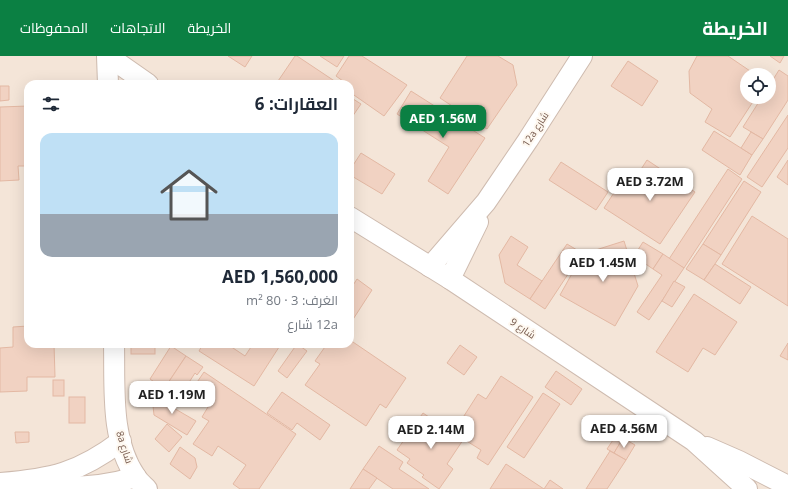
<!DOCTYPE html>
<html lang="ar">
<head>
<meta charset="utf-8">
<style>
	body { margin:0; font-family:"Open Sans",Cairo,sans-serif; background:#f6f6f7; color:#1f2937; direction:rtl; height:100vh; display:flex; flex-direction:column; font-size:15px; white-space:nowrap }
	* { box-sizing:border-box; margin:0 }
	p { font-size:13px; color:#747a83 }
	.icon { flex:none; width:22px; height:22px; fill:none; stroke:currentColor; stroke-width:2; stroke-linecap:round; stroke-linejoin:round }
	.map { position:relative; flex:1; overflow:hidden; direction:ltr }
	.sheet { position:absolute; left:24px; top:24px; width:330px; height:268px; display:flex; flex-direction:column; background:#fff; border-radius:12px; box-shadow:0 4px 16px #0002; direction:rtl }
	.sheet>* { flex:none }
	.tools { position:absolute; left:740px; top:12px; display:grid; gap:8px }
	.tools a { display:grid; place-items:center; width:36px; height:36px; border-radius:50%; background:#fff; box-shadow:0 4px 16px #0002; font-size:20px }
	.price { position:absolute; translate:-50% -34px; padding:0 9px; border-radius:8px; background:#fff; color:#222; font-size:13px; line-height:26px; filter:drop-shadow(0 1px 2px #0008) }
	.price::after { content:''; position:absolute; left:50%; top:24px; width:12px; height:9px; margin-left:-6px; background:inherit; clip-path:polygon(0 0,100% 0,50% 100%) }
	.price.selected { background:#0b8043; color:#fff }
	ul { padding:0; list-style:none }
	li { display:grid; align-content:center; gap:8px; height:212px; padding:0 16px }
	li+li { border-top:1px solid #e0e1e3 }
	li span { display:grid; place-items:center; height:124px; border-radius:12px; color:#555 }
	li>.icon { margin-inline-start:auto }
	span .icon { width:72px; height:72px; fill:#fffc; stroke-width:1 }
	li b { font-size:17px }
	h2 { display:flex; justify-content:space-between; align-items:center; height:48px; padding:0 16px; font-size:17px }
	header { display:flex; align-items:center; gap:24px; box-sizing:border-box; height:56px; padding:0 20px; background:#0b8043; color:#fff }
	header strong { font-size:19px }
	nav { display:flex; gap:22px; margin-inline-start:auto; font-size:14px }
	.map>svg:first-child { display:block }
	.residential { fill:#f4e5d8; fill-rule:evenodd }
	.building { fill:#f1d2c2; stroke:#e3b8a3 }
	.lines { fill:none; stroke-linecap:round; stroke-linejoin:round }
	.street-casing { stroke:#cebbaf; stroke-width:22 }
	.street { stroke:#fff; stroke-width:20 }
	.labels { text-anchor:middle; stroke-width:4; stroke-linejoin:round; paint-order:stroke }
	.street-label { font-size:10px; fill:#765a4d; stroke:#fef8f0 }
</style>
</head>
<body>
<header>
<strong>الخريطة</strong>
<nav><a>الخريطة</a><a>الاتجاهات</a><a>المحفوظات</a></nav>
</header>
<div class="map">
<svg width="788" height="433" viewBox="0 0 788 433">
	<rect width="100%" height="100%" fill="#fcf4ea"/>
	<!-- residential -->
	<path class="residential" d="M0 0H788V433H0ZM747 19H769V41H747ZM28 28H350V288H28Z"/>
	<!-- building -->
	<g class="building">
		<polygon points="228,0 252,0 245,11"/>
		<polygon points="295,0 297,0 339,28 276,28"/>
		<polygon points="320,0 344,0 337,11"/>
		<polygon points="349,0 362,0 407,29 384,60 351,37 350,28 347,28 336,20"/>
		<polygon points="467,0 498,0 513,9 517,29 487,73 440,42"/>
		<polygon points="697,0 728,0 756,19 747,19 747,41 756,41 730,81 705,66 712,53 690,37 689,15"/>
		<polygon points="770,0 784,0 780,7"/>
		<polygon points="628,5 658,25 642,50 611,30"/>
		<polygon points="779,14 788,20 788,44 763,83 743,71 762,41 769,41 769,30"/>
		<polygon points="0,30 9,30 9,44 0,45"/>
		<polygon points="411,35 485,82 448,138 428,125 449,91 397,58"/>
		<polygon points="350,41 361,48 350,64"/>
		<polygon points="28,50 28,110 18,110 19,124 0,125 0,51"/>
		<polygon points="788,59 788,92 762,131 747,121"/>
		<polygon points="714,75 752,99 740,119 702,94"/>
		<polygon points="751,76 763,83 752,99 741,92"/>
		<polygon points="361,97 395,118 382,138 350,119 350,114"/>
		<polygon points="647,104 695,136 660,188 604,152 619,129 623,131 632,118 636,121"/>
		<polygon points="788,104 788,129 777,121"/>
		<polygon points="561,106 608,136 596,154 549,124"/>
		<polygon points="728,113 742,123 684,212 669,203"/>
		<polygon points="744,125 761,136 721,199 703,188"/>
		<polygon points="752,160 788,183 788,250 722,208"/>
		<polygon points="511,180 528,191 517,209 542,225 530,243 505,227 499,199"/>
		<polygon points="624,185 638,230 615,270 560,239 583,198"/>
		<polygon points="643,186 663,198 653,213 634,200"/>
		<polygon points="567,188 582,197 545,253 530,243"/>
		<polygon points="703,188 721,199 704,224 686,213"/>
		<polygon points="663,198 684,212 649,264 637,256 662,219 653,213"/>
		<polygon points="715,208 751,231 740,248 704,224"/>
		<polygon points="357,223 372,234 350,268 350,234"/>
		<polygon points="674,225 685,231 672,251 662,245"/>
		<polygon points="694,238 737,266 715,299 703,292 688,316 656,296"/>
		<polygon points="28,270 28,288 54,288 55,321 27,321 27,335 0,336 0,292 13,291 13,271"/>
		<polygon points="350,284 406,322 386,352 380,348 366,370 305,329 320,308 315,305 327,288 350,288"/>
		<polygon points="788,287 788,304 780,300"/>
		<rect x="131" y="288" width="24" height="10"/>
		<polygon points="203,288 227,288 245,300 253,288 281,288 254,330 199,295"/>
		<polygon points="297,288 307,295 287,322 278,315"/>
		<polygon points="460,289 477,301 464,319 447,307"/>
		<polygon points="171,290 186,300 164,333 150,323"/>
		<polygon points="186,300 203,311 197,319 195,317 179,342 164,333"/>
		<polygon points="556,315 582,333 571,349 545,331"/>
		<polygon points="204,316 296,378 259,433 240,433 233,428 246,409 218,390 212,400 193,388 209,365 202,361 208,351 189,338"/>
		<polygon points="501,320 533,341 488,409 477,402 481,394 465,384 473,370 462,363 478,338 486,343"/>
		<rect x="53" y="324" width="11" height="16"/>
		<polygon points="282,336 330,369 320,384 297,367 292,374 267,357"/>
		<polygon points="543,337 560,348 524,402 507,391"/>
		<rect x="69" y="341" width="16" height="26"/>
		<polygon points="152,341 168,341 165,347 196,365 187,379 154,359"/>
		<polygon points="423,357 463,384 447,408 453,413 439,433 422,421 424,419 407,407 410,403 397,394"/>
		<polygon points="626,361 643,372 635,385 617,374"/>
		<polygon points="167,368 182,381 169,396 155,383"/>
		<polygon points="15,376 29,376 29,386 16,387"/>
		<polygon points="617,378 623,382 614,397 607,393"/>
		<polygon points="623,382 635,389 626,404 614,397"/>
		<polygon points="379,390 403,406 399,413 429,433 393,433 363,413"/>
		<polygon points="180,391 195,402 197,411 190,423 170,408"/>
		<polygon points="610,395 626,404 607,433 586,433"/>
		<polygon points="506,408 544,433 550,424 563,433 490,433"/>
		<polygon points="363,413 377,422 369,433 350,433"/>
	</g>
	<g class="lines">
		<!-- street casing -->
		<g class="street-casing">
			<g id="street">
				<polyline points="107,0 108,28"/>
				<polyline points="108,0 148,28"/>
				<polyline points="350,161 450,223 694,385 747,433"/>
				<polyline points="430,211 486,146 528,84 582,0"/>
				<polyline points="450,223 478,166"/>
				<path d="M114 288C115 331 110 384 136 421 139 426 143 429 147 433"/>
				<polyline points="707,391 739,405 788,430"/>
				<path d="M0 427C51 423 79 417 121 385"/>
				<path d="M39 429C71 433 105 430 136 421"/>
			</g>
		</g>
		<!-- street -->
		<use href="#street" class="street"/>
	</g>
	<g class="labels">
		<!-- street labels -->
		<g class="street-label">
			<text transform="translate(535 73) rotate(-57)" y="4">12a شارع</text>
			<text transform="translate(523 272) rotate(34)" y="4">شارع 9</text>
			<text transform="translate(125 391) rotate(72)" y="4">8a شارع</text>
		</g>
	</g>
</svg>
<div class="tools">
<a><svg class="icon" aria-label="locate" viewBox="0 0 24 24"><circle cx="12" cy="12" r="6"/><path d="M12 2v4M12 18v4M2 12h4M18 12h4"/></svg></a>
</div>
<b class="price selected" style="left:443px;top:83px">AED 1.56M</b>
<b class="price" style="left:650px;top:146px">AED 3.72M</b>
<b class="price" style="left:603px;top:227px">AED 1.45M</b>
<b class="price" style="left:172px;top:359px">AED 1.19M</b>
<b class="price" style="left:624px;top:393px">AED 4.56M</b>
<b class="price" style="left:431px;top:394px">AED 2.14M</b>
<section class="sheet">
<h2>العقارات: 6<svg class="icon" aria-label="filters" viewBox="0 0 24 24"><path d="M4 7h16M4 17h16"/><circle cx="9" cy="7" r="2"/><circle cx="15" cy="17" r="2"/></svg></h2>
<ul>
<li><span style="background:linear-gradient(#bfe0f5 65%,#9aa5b1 0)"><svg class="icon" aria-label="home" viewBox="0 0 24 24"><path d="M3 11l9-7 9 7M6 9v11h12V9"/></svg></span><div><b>AED 1,560,000</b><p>الغرف: 3 · 80 m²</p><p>12a شارع</p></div></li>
</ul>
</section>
</div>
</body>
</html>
